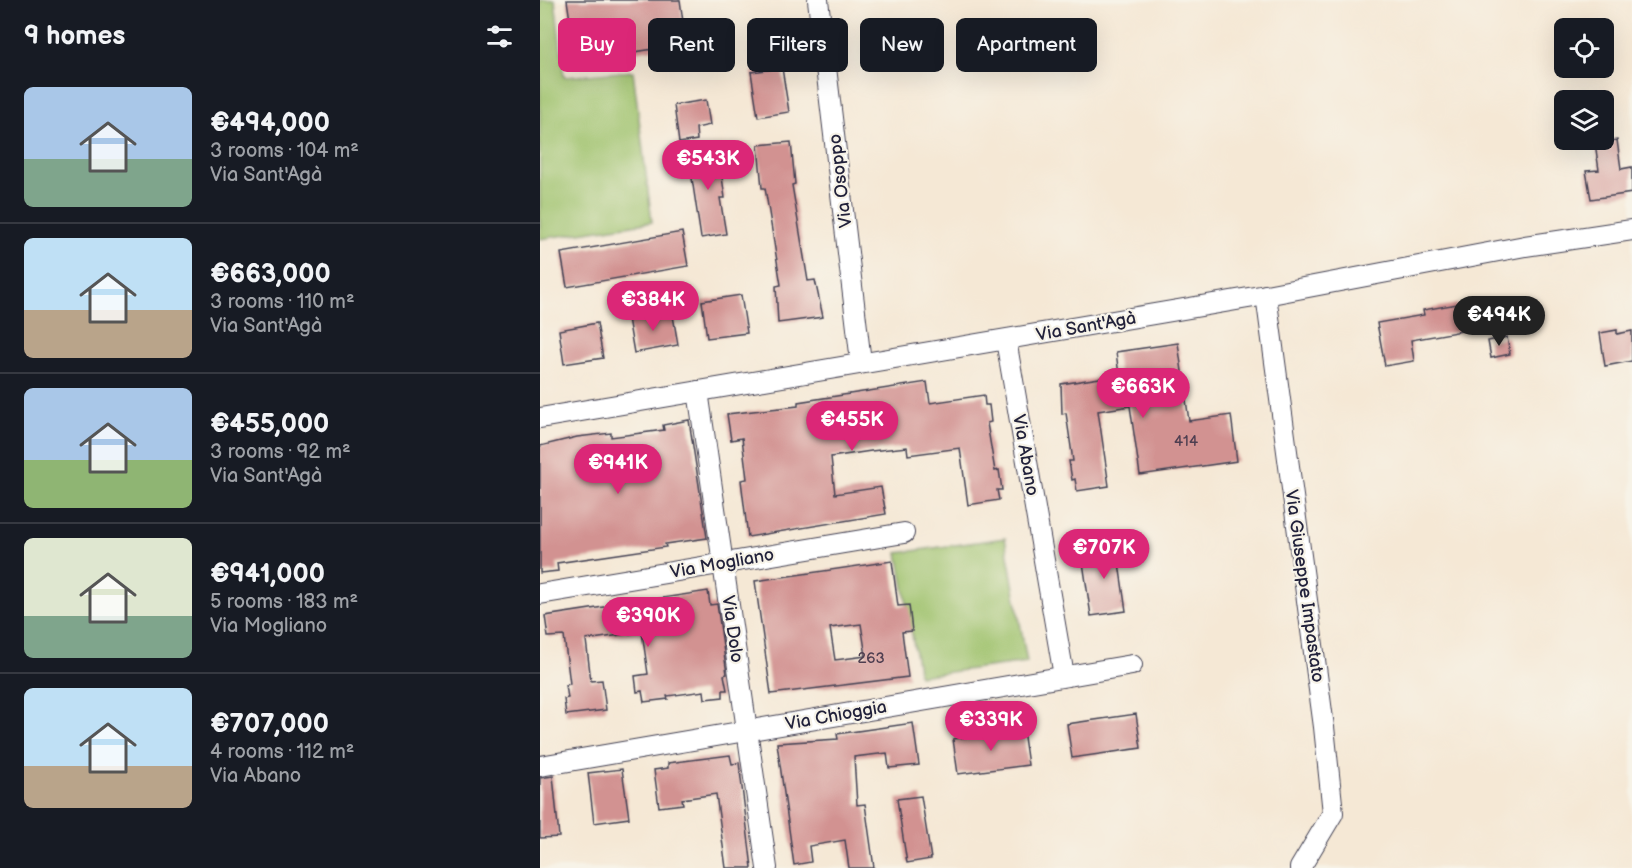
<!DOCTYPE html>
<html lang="en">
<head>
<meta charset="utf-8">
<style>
	body { margin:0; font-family:"Balsamiq Sans",sans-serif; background:#20242c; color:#f1f3f6; height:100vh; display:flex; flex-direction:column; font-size:22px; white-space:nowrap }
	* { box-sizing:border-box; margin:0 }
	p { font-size:20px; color:#9ea1a6 }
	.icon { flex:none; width:33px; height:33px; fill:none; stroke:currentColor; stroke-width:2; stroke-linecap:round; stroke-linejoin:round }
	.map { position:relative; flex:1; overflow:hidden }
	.details { display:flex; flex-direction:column; background:#171b24; width:540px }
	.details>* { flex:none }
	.hud { position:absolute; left:18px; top:18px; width:570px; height:54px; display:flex; gap:12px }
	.controls { position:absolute; left:1014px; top:18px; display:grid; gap:12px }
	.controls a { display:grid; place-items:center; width:60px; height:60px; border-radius:9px; background:#171b24; box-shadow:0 6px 24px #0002; font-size:30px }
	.price { position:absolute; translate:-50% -51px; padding:0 14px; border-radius:21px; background:#db2777; color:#fff; font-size:20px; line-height:39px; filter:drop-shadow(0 2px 3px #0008) }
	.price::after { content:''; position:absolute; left:50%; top:36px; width:18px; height:14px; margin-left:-9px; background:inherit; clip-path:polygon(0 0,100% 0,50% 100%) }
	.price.on { background:#222; color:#fff }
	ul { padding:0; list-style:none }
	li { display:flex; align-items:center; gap:18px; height:150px; padding:0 24px }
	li+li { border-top:2px solid #363941 }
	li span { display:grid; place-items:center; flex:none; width:168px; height:120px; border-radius:9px; color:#555 }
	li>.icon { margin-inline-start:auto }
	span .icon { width:72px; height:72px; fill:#fffc; stroke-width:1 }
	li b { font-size:26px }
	h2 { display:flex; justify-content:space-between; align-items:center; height:72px; padding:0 24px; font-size:26px }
	.pill { padding:0 21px; border-radius:9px; background:#171b24; box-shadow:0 6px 24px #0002; font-size:21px; line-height:54px }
	.pill.on { background:#db2777; color:#fff }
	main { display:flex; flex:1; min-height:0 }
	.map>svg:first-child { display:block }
	.green { fill:#9dc16a; stroke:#607252; stroke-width:1.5 }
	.building { fill:#d29291; fill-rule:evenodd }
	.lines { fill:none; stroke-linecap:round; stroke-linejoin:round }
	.minor-casing { stroke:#424052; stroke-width:22 }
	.minor { stroke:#fff; stroke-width:20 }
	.labels { text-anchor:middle; stroke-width:4.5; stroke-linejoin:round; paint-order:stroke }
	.number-label { font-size:15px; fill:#4e3e50 }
	.street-label { font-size:18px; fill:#22223b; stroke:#f7f3e8 }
</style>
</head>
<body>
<main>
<section class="details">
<h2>9 homes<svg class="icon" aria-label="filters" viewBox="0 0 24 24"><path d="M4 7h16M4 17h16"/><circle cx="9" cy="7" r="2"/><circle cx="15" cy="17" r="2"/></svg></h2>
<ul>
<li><span style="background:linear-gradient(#a9c7e8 60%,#7fa58c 0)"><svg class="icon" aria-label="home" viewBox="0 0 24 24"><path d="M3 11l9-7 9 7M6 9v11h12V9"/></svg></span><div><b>€494,000</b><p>3 rooms · 104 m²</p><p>Via Sant'Agà</p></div></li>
<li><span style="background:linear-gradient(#bfe0f5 60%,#b9a48a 0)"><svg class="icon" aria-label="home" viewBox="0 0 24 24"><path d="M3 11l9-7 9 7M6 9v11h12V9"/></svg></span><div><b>€663,000</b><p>3 rooms · 110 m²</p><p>Via Sant'Agà</p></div></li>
<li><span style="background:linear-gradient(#a9c7e8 60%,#8fb573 0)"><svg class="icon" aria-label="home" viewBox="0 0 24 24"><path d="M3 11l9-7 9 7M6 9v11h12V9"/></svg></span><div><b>€455,000</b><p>3 rooms · 92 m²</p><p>Via Sant'Agà</p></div></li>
<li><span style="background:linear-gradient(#dfe7d0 65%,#7fa58c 0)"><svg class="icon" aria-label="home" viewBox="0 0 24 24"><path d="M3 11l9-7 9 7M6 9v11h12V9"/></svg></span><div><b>€941,000</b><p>5 rooms · 183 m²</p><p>Via Mogliano</p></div></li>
<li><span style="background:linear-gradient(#bfe0f5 65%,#b9a48a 0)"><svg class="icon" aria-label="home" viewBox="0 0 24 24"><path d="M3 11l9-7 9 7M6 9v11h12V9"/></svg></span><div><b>€707,000</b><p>4 rooms · 112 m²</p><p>Via Abano</p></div></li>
</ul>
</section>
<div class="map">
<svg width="1092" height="868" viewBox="0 0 1092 868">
	<rect width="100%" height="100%" fill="#f7f3e8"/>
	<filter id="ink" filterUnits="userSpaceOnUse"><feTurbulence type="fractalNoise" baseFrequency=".0167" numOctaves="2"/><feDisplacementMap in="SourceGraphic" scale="12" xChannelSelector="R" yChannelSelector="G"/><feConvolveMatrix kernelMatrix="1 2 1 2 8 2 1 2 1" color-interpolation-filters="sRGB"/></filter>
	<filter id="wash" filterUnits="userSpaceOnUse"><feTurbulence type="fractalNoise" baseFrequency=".008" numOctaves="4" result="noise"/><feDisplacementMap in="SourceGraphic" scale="24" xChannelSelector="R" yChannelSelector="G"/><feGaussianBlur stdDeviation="1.35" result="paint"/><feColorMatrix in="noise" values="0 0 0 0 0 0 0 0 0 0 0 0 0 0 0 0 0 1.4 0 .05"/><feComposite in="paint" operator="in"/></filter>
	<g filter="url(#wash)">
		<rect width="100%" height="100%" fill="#f5e8d5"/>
		<!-- green -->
		<g class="green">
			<polygon points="0,0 15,0 24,77 93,71 112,222 0,239"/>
			<polygon points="465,538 487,662 379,676 358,553"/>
		</g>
		<g id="blocks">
			<!-- building -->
			<g class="building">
				<polygon points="27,0 140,0 146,44 36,61"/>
				<polygon points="242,68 249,112 218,117 211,72"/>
				<polygon points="166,100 170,125 156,128 157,140 139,143 134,105"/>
				<polygon points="1077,140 1081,169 1092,167 1092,193 1051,199 1046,171 1059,170 1055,143"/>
				<polygon points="251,142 255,184 252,185 268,281 275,280 283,317 238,323 236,286 241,285 225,188 222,188 218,145"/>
				<polygon points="178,149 185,198 180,198 186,234 161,238 148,152"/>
				<polygon points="142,232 148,266 27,287 21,253"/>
				<polygon points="201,295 207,333 167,338 162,301"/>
				<polygon points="917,304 922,331 871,340 874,361 845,366 837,323 884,315 883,310"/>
				<polygon points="132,310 138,345 94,353 88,318"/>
				<polygon points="57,323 63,358 24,364 19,330"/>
				<polygon points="1077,330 1077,334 1092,331 1092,361 1065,366 1060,333"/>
				<polygon points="967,337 970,354 951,358 948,341"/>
				<polygon points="638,343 649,421 691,415 697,461 600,475 590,406 558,411 569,486 537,491 535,479 532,480 529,461 533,461 526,413 522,414 521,384 579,375 576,352"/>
				<polygon points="387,382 390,403 444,395 445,405 449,405 451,422 447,423 455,471 459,470 462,490 457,490 459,500 428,505 420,448 368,455 367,447 331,451 291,457 295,494 341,487 346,514 208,537 201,480 207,479 202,438 191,440 187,414 258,406 258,402"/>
				<polygon points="149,420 167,538 125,544 126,547 17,563 18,571 0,573 0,446 37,437 71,433 71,437 124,430 123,425"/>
				<polygon points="576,543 586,611 551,616 541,549"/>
				<path d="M352 561 358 606 369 605 372 631 362 632 368 677 231 694 215 581ZM321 624 326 656 295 660 290 628Z"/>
				<polygon points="168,591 170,605 177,604 187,674 184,675 187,690 183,690 183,697 165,699 164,691 127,696 128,699 104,702 102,691 97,692 95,676 108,674 102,632 46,640 51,681 62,680 66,710 26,715 24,699 28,698 26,685 30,684 24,636 8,637 5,616"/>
				<polygon points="596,714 601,748 532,758 527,724"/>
				<polygon points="373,723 379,765 349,768 347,753 314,757 317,805 325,804 334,868 309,868 305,840 269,846 271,862 254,865 237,743 298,739 297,734"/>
				<polygon points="483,730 488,765 418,774 413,739"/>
				<polygon points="190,755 192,764 199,763 212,868 186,868 176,794 142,799 143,804 119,807 114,770 128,768 128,763"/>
				<polygon points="82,769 89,818 54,823 48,773"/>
				<polygon points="13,776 19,837 0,838 0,778"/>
				<polygon points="381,796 391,859 367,863 357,799"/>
			</g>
		</g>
	</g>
	<g filter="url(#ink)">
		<use href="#blocks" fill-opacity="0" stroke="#424052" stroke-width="1.5"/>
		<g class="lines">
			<!-- minor casing -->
			<g class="minor-casing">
				<g id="minor">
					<polyline points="278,0 321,362"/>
					<polyline points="726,295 784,727 793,813 760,868"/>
					<polyline points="466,340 524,676"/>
					<polyline points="158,391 227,868"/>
					<polyline points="0,418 726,295 985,246 1092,230"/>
					<polyline points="0,594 364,533"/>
					<polyline points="0,766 592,665"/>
				</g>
			</g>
			<!-- minor -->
			<use href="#minor" class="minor"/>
		</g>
	</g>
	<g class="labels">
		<!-- number labels -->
		<g class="number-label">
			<text x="646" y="446">414</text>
			<text x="331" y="663">263</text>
		</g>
		<!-- street labels -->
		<g class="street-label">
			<text transform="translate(300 181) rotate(-97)" y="6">Via Osoppo</text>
			<text transform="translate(546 326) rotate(-10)" y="6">Via Sant'Agà</text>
			<text transform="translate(486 455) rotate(80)" y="6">Via Abano</text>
			<text transform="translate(182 563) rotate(-10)" y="6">Via Mogliano</text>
			<text transform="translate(765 586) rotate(82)" y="6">Via Giuseppe Impastato</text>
			<text transform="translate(193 629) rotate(82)" y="6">Via Dolo</text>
			<text transform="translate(296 715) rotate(-10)" y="6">Via Chioggia</text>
		</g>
	</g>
</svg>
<div class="controls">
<a><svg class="icon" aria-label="locate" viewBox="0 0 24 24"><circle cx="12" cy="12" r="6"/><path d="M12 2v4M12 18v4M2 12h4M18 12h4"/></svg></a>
<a><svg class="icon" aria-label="layers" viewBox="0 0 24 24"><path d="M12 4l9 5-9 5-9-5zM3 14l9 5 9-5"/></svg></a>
</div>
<b class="price" style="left:168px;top:191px">€543K</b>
<b class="price" style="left:113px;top:332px">€384K</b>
<b class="price on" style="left:959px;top:347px">€494K</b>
<b class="price" style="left:603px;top:419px">€663K</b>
<b class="price" style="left:312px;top:452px">€455K</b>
<b class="price" style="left:78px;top:495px">€941K</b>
<b class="price" style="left:564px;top:580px">€707K</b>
<b class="price" style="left:108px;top:648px">€390K</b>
<b class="price" style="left:451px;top:752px">€339K</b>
<div class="hud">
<a class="pill on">Buy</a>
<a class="pill">Rent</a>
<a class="pill">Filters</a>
<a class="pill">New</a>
<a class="pill">Apartment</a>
</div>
</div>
</main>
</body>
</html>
